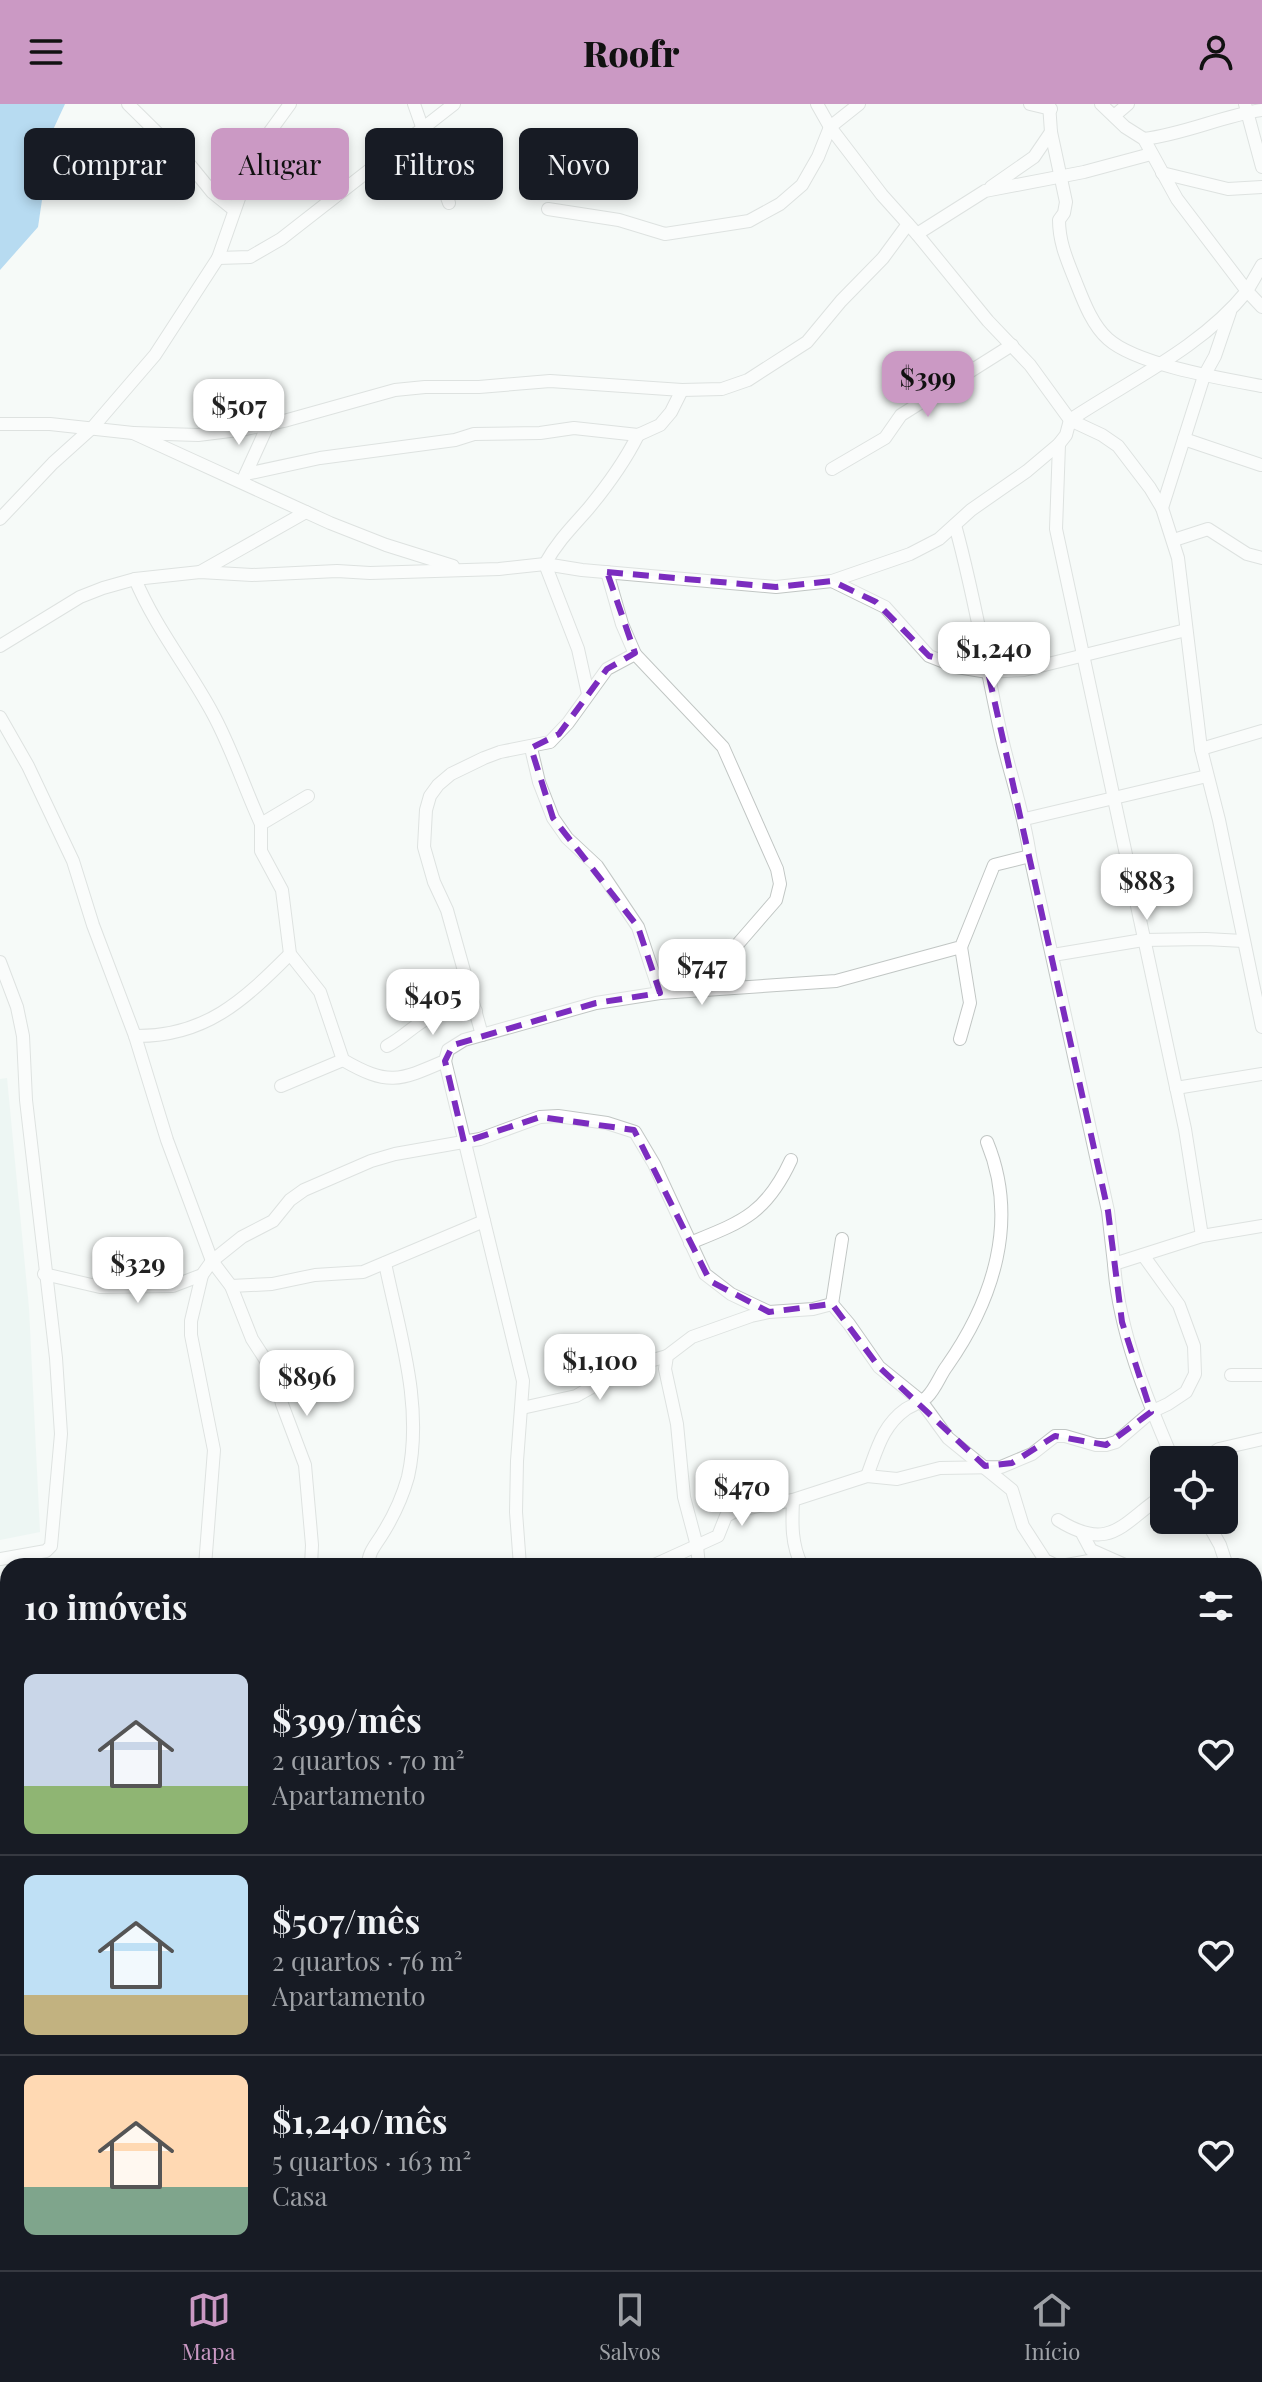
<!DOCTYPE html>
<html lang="pt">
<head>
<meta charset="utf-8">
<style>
	body { margin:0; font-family:"Playfair Display",serif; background:#242831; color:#f1f3f6; height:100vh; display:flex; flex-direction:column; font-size:30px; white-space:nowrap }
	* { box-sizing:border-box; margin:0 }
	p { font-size:26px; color:#9ea1a6 }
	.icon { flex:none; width:44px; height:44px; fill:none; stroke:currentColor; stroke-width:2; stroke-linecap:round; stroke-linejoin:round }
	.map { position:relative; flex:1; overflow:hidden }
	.panel { position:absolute; left:0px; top:1454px; width:1262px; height:712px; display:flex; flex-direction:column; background:#171b24; border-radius:24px 24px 0 0; box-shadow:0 4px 12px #0003 }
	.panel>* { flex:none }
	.hud { position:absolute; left:24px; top:24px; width:800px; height:72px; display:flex; gap:16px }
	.tools { position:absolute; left:1150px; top:1342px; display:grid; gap:16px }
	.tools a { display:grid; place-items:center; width:88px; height:88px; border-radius:12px; background:#171b24; box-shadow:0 4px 12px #0003; font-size:40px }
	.price { position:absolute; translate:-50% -68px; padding:0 18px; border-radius:16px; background:#fff; color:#222; font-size:26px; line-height:52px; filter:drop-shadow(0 2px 4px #0008) }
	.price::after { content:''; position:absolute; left:50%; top:48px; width:24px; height:18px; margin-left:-12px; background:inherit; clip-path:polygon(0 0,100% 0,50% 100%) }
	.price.on { background:#cb99c4; color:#111 }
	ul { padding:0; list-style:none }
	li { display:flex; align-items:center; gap:24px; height:200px; padding:0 24px }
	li+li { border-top:2px solid #363941 }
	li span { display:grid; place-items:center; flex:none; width:224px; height:160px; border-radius:12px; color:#555 }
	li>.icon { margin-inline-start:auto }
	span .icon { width:96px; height:96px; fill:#fffc; stroke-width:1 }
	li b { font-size:34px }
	h2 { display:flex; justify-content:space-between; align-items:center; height:96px; padding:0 24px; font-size:34px }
	.tag { padding:0 28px; border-radius:12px; background:#171b24; box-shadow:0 4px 12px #0003; font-size:28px; line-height:72px }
	.tag.on { background:#cb99c4; color:#111 }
	header { display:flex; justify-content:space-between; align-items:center; height:104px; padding:0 24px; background:#cb99c4; color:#111; font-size:36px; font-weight:800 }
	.tab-bar { display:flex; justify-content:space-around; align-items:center; height:112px; border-top:2px solid #363941; background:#171b24; font-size:22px; color:#9ea1a6 }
	.tab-bar a { display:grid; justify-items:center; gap:4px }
	.tab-bar .on { color:#cb99c4 }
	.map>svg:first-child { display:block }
	.built { fill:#e3f1ed }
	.water { fill:#6ab5e9 }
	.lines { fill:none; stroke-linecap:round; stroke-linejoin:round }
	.stream { stroke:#6ab5e9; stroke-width:3 }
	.minor-casing { stroke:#c1c6c4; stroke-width:14 }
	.minor { stroke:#fff; stroke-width:12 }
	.marked { fill:none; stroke:#7b2cbf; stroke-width:6; stroke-dasharray:16 10; stroke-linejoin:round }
</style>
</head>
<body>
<header><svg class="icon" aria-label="menu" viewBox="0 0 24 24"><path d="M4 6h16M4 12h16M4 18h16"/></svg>Roofr<svg class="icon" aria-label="person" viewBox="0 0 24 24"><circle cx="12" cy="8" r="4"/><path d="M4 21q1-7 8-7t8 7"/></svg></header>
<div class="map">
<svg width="1262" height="2166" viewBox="0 0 1262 2166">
	<rect width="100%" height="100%" fill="#f5faf8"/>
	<!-- built -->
	<polygon class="built" points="7,974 29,1204 40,1428 0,1436 0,975"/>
	<!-- water -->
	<polygon class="water" points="0,0 65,0 52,28 38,123 0,166"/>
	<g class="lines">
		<!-- stream -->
		<g class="stream">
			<polyline points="0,1807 8,1790"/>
			<polyline points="1254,1833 1262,1837"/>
		</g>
		<!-- minor casing -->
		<g class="minor-casing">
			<g id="minor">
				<polyline points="128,0 190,61 212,88 233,105"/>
				<polyline points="414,0 449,99"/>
				<polyline points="817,0 830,23 882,91 917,130 988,217 1030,261 1070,316 1102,331 1118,342 1150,384 1162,404 1178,454 1201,645 1219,716 1262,923"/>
				<polyline points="1030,0 1051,5"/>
				<path d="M1049 0 1051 28 1066 98 1064 109 1059 116C1059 138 1067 156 1075 176 1083 196 1092 221 1108 235 1137 261 1224 275 1262 282"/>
				<polyline points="1245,0 1262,63"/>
				<polyline points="1114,12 1128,0"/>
				<path d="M1144 35C1185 30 1222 12 1262 6"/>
				<polyline points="1162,69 1228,85 1262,83"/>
				<polyline points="991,83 1034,53 1051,28"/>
				<polyline points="548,105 619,116 665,130 749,117 780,100 802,81 818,53 830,23 859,0"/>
				<polyline points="917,130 985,87 1084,68 1151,50"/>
				<polyline points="218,154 250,153 281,135 454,0"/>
				<polyline points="1262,161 1247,187 1262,203"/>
				<polyline points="0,320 50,320 133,329 330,419 386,441 453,462"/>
				<polyline points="133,329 198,331 246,325 284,317 395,286 425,283 479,283 550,277 682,286 722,285 748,276 807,238 841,197 883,154 908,120"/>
				<polyline points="1184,335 1261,361"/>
				<polyline points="1059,340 1056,425 1185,1025 1202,1132"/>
				<polyline points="832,365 885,334 901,311 1012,241"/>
				<polyline points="246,370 320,354 455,336 474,330 540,329 574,324 638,331 660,321 671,308 682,286"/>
				<polyline points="243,376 268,321"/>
				<polyline points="1162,404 1204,272 1215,252 1230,208"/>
				<polyline points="0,415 53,359 93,323 155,251 218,154 250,63 266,33 290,0"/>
				<path d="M955 421C974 489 985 557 1000 626 1009 668 1024 708 1030 752L1108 1107 1114 1160"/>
				<polyline points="1174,436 1208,425 1247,450 1262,454"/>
				<polyline points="200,468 306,408"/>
				<path d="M135 475C155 523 189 565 213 610 232 645 244 683 261 720"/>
				<polyline points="832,477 885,503 929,552 957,563 988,568 1024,566 1186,526"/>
				<path d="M0 542 80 493 103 484 135 475 200 468 252 471 337 467 370 469 499 465 545 460 582 466 776 483 832 477 910 450 939 435 971 406 1027 367 1059 340 1066 331 1070 316C1130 276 1201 244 1247 187L1177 95 1144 35 1125 23 1101 0"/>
				<polyline points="635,550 723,643 777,765 780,780 776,796 737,841"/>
				<path d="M588 590 578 545 545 460C557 438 572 423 588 405 607 382 625 357 638 331"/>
				<polyline points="0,613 28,662 73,757 93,821 135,932 167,1036 212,1157 231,1182 252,1235 276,1272 282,1300 305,1361 312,1441 311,1462"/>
				<polyline points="531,644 539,678 553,714 567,734 597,762 638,823 660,889"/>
				<polyline points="1201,645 1262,627"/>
				<path d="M308 692 261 720V747L282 786 290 850 320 888 343 956C388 982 399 977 445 957L448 946 464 936 596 899 660 889 836 877 961 843 994 761 1030 752"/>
				<polyline points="1025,715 1207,672"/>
				<polyline points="1053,851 1143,836 1206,835 1243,837"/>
				<polyline points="0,858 17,903 23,932 26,996 56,1254 61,1330 51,1442 46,1447 0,1455"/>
				<polyline points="482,931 447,806 434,778 424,743 426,706 430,692 438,681 451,670 484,654 500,648 550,638 568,619 607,565 635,550 622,520 607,468"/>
				<path d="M135 932C205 933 243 897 290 850"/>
				<polyline points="960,935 970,899 961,843"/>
				<path d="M387 942C403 934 415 920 430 913 444 906 461 908 476 907"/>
				<polyline points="445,957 523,1277 517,1357 516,1408 520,1462"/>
				<polyline points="281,982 343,956"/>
				<polyline points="1176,984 1262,970"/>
				<path d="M690 1139C742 1118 766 1110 791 1056"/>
				<polyline points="44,1170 100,1183 173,1182 202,1171 212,1157 242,1133 273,1117 290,1096 304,1086 371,1057 395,1050 480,1035 540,1013 558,1012 607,1019 635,1028 654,1060 705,1170 731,1190 769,1208"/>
				<polyline points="202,1171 191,1217 191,1231 214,1346 205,1462"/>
				<polyline points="231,1182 272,1180 315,1171 363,1168 484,1117"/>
				<polyline points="832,1200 842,1135"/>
				<polyline points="1231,1271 1262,1271"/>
				<polyline points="522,1304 576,1292 626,1264 667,1252"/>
				<path d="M1173 1356C1146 1293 1119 1228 1114 1160L1202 1132 1262 1122"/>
				<polyline points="1203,1356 1219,1345 1262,1335"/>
				<path d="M867 1372C877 1346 882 1322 906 1305 913 1301 921 1298 927 1293 936 1284 940 1271 947 1262 994 1195 1019 1116 987 1038"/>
				<path d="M793 1396C792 1419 791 1440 802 1462"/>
				<path d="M1058 1416C1112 1450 1123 1417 1164 1391"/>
				<polyline points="1206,1416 1220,1441 1227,1462"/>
				<polyline points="1083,1431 1091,1446 1127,1462"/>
				<path d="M368 1462C368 1448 376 1441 383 1429 393 1413 403 1391 408 1373 424 1301 399 1228 385 1159"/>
				<polyline points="652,1462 718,1432 726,1412 737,1406 793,1396 867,1372 897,1375 940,1364 1001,1363 1032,1350 1055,1332 1065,1332 1096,1341 1106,1341 1116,1338 1151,1308 1168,1300 1186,1288 1195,1270 1194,1242 1179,1201 1143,1151"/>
				<polyline points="699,1462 697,1442 684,1393 677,1320 665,1265 667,1252 692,1233 751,1212 769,1208 813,1205 832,1200 849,1220 879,1263 921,1297 948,1334 1012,1386 1023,1422 1045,1456 1057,1462"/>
				<polyline points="1061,1462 1106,1454"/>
				<polyline points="1254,1517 1262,1515"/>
				<polyline points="0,1576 8,1576"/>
				<polyline points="0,1597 8,1610"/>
				<polyline points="0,1749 8,1714"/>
				<polyline points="1254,1809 1260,1800"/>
				<polyline points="1254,1877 1262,1879"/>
				<polyline points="1254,2081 1262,2072"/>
				<polyline points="1254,2126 1262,2130"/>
				<polyline points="497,2158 498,2166"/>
				<polyline points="680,2158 682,2166"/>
				<polyline points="722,2158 723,2166"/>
				<polyline points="829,2158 833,2166"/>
				<polyline points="1009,2158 1011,2166"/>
				<polyline points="92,2166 93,2158"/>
				<polyline points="334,2166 335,2158"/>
				<polyline points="738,2166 749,2158"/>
				<polyline points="1076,2166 1079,2158"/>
				<polyline points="1174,2166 1182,2158"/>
			</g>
		</g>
		<!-- minor -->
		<use href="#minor" class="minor"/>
	</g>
	<!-- marked area -->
	<path d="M0 0H1262V2166H0ZM607 468 776 483 832 477 876 498 929 552 988 568 1108 1107 1122 1218 1151 1308 1106 1341 1055 1332 1012 1359 985 1362 879 1263 832 1200 769 1208 710 1177 634 1026 540 1013 464 1038 445 957 453 941 596 899 660 889 638 823 553 714 531 644 559 630 607 565 635 549Z" fill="#f5faf8" fill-opacity=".55" fill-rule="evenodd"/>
	<path class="marked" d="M607 468 776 483 832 477 876 498 929 552 988 568 1108 1107 1122 1218 1151 1308 1106 1341 1055 1332 1012 1359 985 1362 879 1263 832 1200 769 1208 710 1177 634 1026 540 1013 464 1038 445 957 453 941 596 899 660 889 638 823 553 714 531 644 559 630 607 565 635 549Z"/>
</svg>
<div class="tools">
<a><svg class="icon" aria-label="locate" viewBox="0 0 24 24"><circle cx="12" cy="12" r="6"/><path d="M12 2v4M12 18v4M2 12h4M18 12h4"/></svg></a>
</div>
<b class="price on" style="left:928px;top:315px">$399</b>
<b class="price" style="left:239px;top:343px">$507</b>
<b class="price" style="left:994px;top:586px">$1,240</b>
<b class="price" style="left:1147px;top:818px">$883</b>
<b class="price" style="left:702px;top:903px">$747</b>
<b class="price" style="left:433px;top:933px">$405</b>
<b class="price" style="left:138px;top:1201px">$329</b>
<b class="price" style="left:600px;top:1298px">$1,100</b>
<b class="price" style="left:307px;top:1314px">$896</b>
<b class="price" style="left:742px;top:1424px">$470</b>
<div class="hud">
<a class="tag">Comprar</a>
<a class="tag on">Alugar</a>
<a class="tag">Filtros</a>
<a class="tag">Novo</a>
</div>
<section class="panel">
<h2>10 imóveis<svg class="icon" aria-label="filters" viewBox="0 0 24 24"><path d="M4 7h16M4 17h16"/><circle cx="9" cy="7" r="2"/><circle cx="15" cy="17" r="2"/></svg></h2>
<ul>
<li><span style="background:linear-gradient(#c9d6e8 70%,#8fb573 0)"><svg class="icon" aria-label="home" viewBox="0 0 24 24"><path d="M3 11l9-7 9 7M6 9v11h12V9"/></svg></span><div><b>$399/mês</b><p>2 quartos · 70 m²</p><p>Apartamento</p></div><svg class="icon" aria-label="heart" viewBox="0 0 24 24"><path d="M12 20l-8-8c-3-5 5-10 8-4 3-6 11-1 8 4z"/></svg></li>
<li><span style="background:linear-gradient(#bfe0f5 75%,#c2b280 0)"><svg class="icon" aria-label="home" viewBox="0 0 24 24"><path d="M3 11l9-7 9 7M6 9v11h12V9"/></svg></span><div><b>$507/mês</b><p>2 quartos · 76 m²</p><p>Apartamento</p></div><svg class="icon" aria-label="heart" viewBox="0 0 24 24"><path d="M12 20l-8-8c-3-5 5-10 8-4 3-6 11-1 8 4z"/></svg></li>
<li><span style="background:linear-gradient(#ffd9b3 70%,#7fa58c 0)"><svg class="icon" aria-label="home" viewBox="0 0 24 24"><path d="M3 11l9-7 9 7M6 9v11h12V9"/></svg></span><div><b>$1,240/mês</b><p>5 quartos · 163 m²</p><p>Casa</p></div><svg class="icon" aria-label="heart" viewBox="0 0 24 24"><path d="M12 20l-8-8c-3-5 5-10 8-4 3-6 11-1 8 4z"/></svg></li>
</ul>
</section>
</div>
<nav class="tab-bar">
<a class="on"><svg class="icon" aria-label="map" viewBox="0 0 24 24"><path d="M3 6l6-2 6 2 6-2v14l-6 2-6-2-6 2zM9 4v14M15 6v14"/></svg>Mapa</a>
<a><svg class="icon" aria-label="saved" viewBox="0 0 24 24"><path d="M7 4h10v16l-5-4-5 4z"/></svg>Salvos</a>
<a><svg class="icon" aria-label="home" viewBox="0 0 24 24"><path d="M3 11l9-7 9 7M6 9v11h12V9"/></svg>Início</a>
</nav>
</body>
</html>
